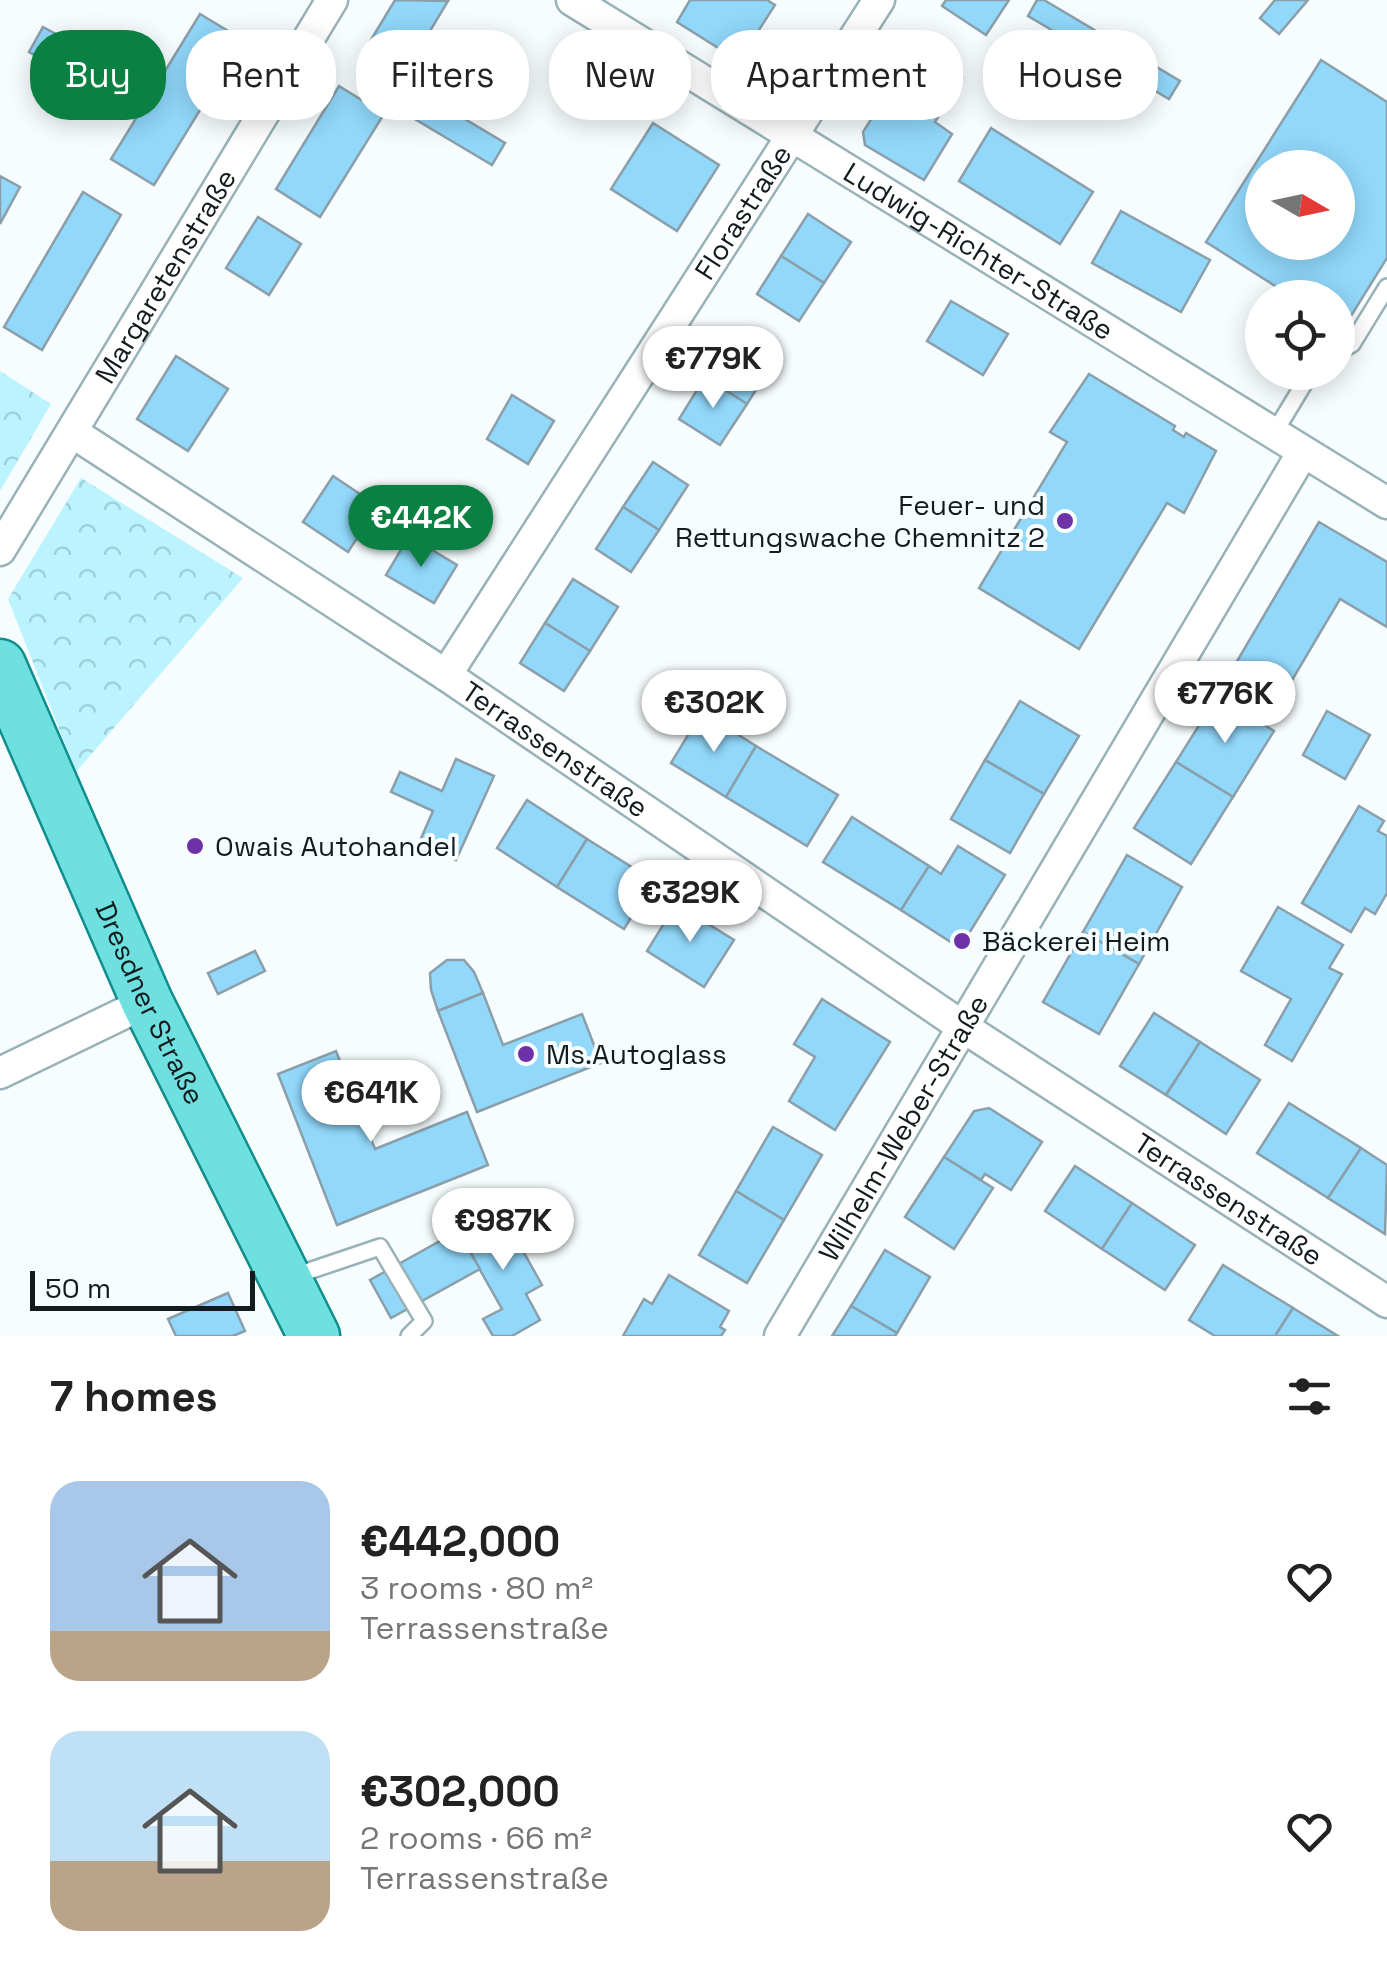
<!DOCTYPE html>
<html lang="en">
<head>
<meta charset="utf-8">
<style>
	body { margin:0; font-family:"Space Grotesk",sans-serif; background:#f6f6f6; color:#222; height:100vh; display:flex; flex-direction:column; font-size:38px; white-space:nowrap }
	* { box-sizing:border-box; margin:0 }
	p { font-size:32px; color:#767676 }
	.icon { flex:none; width:55px; height:55px; fill:none; stroke:currentColor; stroke-width:2; stroke-linecap:round; stroke-linejoin:round }
	.map { position:relative; height:1336px; overflow:hidden }
	.sheet { display:flex; flex-direction:column; background:#fff; flex:1 }
	.sheet>* { flex:none }
	.top-card { position:absolute; left:30px; top:30px; width:1328px; height:90px; display:flex; gap:20px }
	.needle { width:65px; rotate:99deg }
	.fabs { position:absolute; left:1245px; top:150px; display:grid; gap:20px }
	.fabs a { display:grid; place-items:center; width:110px; height:110px; border-radius:50%; background:#fff; box-shadow:0 5px 25px #0003; font-size:50px }
	.scale { position:absolute; left:30px; bottom:25px; width:225px; box-sizing:border-box; padding-left:10px; border:5px solid #121b1d; border-top:0; font-size:28px; line-height:35px; white-space:nowrap; color:#121b1d; -webkit-text-stroke:8px #f7fdfe; paint-order:stroke }
	.price { position:absolute; translate:-50% -85px; padding:0 22px; border-radius:35px; background:#fff; color:#222; font-size:32px; line-height:65px; filter:drop-shadow(0 2px 5px #0008) }
	.price::after { content:''; position:absolute; left:50%; top:60px; width:30px; height:22px; margin-left:-15px; background:inherit; clip-path:polygon(0 0,100% 0,50% 100%) }
	.price.current { background:#0b8043; color:#fff }
	ul { padding:0; list-style:none }
	li { display:flex; align-items:center; gap:30px; height:250px; padding:0 50px }
	li span { display:grid; place-items:center; flex:none; width:280px; height:200px; border-radius:30px; color:#555 }
	li>.icon { margin-inline-start:auto }
	span .icon { width:120px; height:120px; fill:#fffc; stroke-width:1 }
	li b { font-size:42px }
	h2 { display:flex; justify-content:space-between; align-items:center; height:120px; padding:0 50px; font-size:42px }
	.chip { padding:0 35px; border-radius:40px; background:#fff; box-shadow:0 5px 25px #0003; font-size:35px; line-height:90px }
	.chip.current { background:#0b8043; color:#fff }
	.map>svg:first-child { display:block }
	.park { fill:url(#park-crowns) }
	.building { fill:#91d8fb; stroke:#8a9faa; stroke-width:2.5; fill-rule:evenodd }
	.lines { fill:none; stroke-linecap:round; stroke-linejoin:round }
	.service-casing { stroke:#98b2b7; stroke-width:20 }
	.minor-casing { stroke:#98b2b7; stroke-width:35 }
	.primary-casing { stroke:#0f8e8d; stroke-width:55 }
	.service { stroke:#fff; stroke-width:15 }
	.minor { stroke:#fff; stroke-width:30 }
	.primary { stroke:#6ee0df; stroke-width:50 }
	.poi-dot { fill:#6f31a7; stroke:#f7fdfe; stroke-width:4 }
	.labels { text-anchor:middle; stroke-width:8; stroke-linejoin:round; paint-order:stroke }
	.street-label { font-size:28px; fill:#121b1d; stroke:#f7fdfe }
	.poi-label { font-size:28px; fill:#121b1d; stroke:#f7fdfe; text-anchor:start }
</style>
</head>
<body>
<div class="map">
<svg width="1387" height="1336" viewBox="0 0 1387 1336">
	<defs>
		<pattern id="park-crowns" width="20" height="18" patternUnits="userSpaceOnUse" patternTransform="scale(2.5)"><rect width="20" height="18" fill="#bbf3ff"/><path d="M2 6a3 3 0 1 1 6 0M12 15a3 3 0 1 1 6 0" fill="none" stroke="#a0d0da"/></pattern>
	</defs>
	<rect width="100%" height="100%" fill="#f7fdfe"/>
	<!-- park -->
	<g class="park">
		<polygon points="0,371 51,404 0,491"/>
		<polygon points="81,478 243,578 76,772 8,599"/>
	</g>
	<!-- building -->
	<g class="building">
		<polygon points="395,0 448,1 406,71 366,48"/>
		<polygon points="690,0 767,0 775,5 739,61 677,22"/>
		<polygon points="946,0 1009,0 986,35 942,6"/>
		<polygon points="1037,0 1044,0 1180,81 1169,99 1028,16"/>
		<polygon points="1275,0 1308,0 1279,34 1260,18"/>
		<polygon points="200,14 243,40 154,185 111,159"/>
		<polygon points="43,27 119,68 105,93 29,52"/>
		<polygon points="915,49 962,78 935,122 952,134 924,180 865,145 863,132"/>
		<path d="M1321 60 1387 102V258L1343 329 1338 325V298H1294L1206 242ZM1262 168H1338V242H1262Z"/>
		<polygon points="396,78 505,143 492,165 383,100"/>
		<polygon points="339,86 384,114 320,217 276,189"/>
		<polygon points="653,123 719,165 677,231 611,189"/>
		<polygon points="991,128 1093,192 1060,244 959,181"/>
		<polygon points="0,176 20,187 0,224"/>
		<polygon points="83,192 121,215 42,350 4,327"/>
		<polygon points="1121,211 1210,260 1181,312 1092,263"/>
		<polygon points="808,214 851,242 824,283 781,256"/>
		<polygon points="258,217 301,244 269,295 226,268"/>
		<polygon points="781,256 824,283 799,321 757,294"/>
		<polygon points="951,301 1008,334 983,375 927,341"/>
		<polygon points="732,337 773,363 747,404 705,377"/>
		<polygon points="176,356 228,389 188,451 137,419"/>
		<polygon points="1089,374 1175,426 1173,430 1184,437 1186,433 1216,451 1184,513 1167,503 1079,649 979,588 1067,442 1050,432"/>
		<polygon points="705,377 747,404 720,445 679,419"/>
		<polygon points="512,395 554,421 528,464 487,439"/>
		<polygon points="653,462 688,485 659,530 623,507"/>
		<polygon points="333,476 378,506 348,552 303,522"/>
		<polygon points="623,507 659,530 631,572 596,549"/>
		<polygon points="1319,522 1387,562 1387,627 1340,599 1272,714 1223,685"/>
		<polygon points="409,536 457,565 434,603 386,575"/>
		<polygon points="573,579 618,607 590,651 545,623"/>
		<polygon points="545,623 590,651 564,691 520,663"/>
		<polygon points="1218,695 1274,731 1233,797 1176,762"/>
		<polygon points="1020,701 1079,736 1044,794 985,760"/>
		<polygon points="1327,711 1370,735 1345,779 1303,755"/>
		<polygon points="702,712 756,746 726,797 671,763"/>
		<polygon points="756,746 838,795 807,846 726,797"/>
		<polygon points="456,759 494,776 456,860 419,843 433,811 391,792 400,772 442,791"/>
		<polygon points="985,760 1044,794 1010,853 951,819"/>
		<polygon points="1176,762 1233,797 1191,864 1134,828"/>
		<polygon points="527,800 587,839 557,887 497,848"/>
		<polygon points="1359,806 1384,821 1378,831 1387,836 1387,893 1375,914 1365,908 1351,932 1302,903"/>
		<polygon points="852,817 929,866 901,910 823,862"/>
		<polygon points="587,839 654,881 624,929 557,887"/>
		<polygon points="958,846 1005,875 960,948 901,910 929,866 941,874"/>
		<polygon points="1127,855 1182,887 1139,964 1083,932"/>
		<polygon points="676,904 734,940 704,987 647,951"/>
		<polygon points="1278,907 1343,945 1329,968 1342,974 1292,1061 1265,1045 1291,999 1241,971"/>
		<polygon points="1083,932 1139,964 1099,1034 1043,1002"/>
		<polygon points="255,951 265,971 218,994 208,973"/>
		<polygon points="447,960 464,960 474,972 483,993 438,1011 431,990 430,973"/>
		<polygon points="483,993 503,1045 582,1014 601,1063 477,1112 438,1011"/>
		<polygon points="822,999 890,1042 835,1130 789,1101 815,1057 794,1044"/>
		<polygon points="1154,1013 1200,1042 1166,1095 1120,1066"/>
		<polygon points="1200,1042 1260,1080 1226,1134 1166,1095"/>
		<polygon points="336,1051 375,1149 467,1112 488,1165 337,1225 278,1074"/>
		<polygon points="1289,1103 1361,1148 1328,1198 1257,1153"/>
		<polygon points="989,1108 1042,1142 1011,1190 985,1174 981,1180 944,1157 974,1111"/>
		<polygon points="773,1127 822,1155 784,1220 736,1191"/>
		<polygon points="1361,1148 1387,1165 1385,1234 1328,1198"/>
		<polygon points="944,1157 993,1188 954,1249 905,1217"/>
		<polygon points="1075,1166 1132,1203 1102,1249 1045,1211"/>
		<polygon points="736,1191 784,1220 747,1283 699,1255"/>
		<polygon points="1132,1203 1195,1245 1165,1290 1102,1249"/>
		<polygon points="499,1208 542,1285 526,1294 540,1320 512,1336 493,1336 483,1319 502,1309 458,1231"/>
		<polygon points="458,1231 480,1269 391,1318 370,1280"/>
		<polygon points="885,1250 930,1277 897,1333 851,1306"/>
		<polygon points="1223,1265 1293,1308 1275,1336 1215,1336 1189,1320"/>
		<polygon points="669,1275 729,1311 720,1327 725,1330 721,1336 623,1336 644,1299 652,1304"/>
		<polygon points="228,1293 245,1331 233,1336 176,1336 168,1319"/>
		<polygon points="851,1306 897,1333 895,1336 832,1336"/>
		<polygon points="1293,1308 1338,1336 1275,1336"/>
	</g>
	<g class="lines">
		<!-- service casing -->
		<g class="service-casing">
			<g id="service">
				<polyline points="1338,352 1352,344 1387,287"/>
				<polyline points="1273,435 1311,372"/>
				<polyline points="291,1277 380,1247 424,1321 409,1336"/>
			</g>
		</g>
		<!-- minor casing -->
		<g class="minor-casing">
			<g id="minor">
				<path id="s1" d="M572 0 1387 503"/>
				<path id="s2" d="M72 432 446 675 963 1027 1387 1302"/>
				<path id="s3" d="M0 550 332 0"/>
				<path id="s4" d="M446 675 879 0"/>
				<polyline points="0,1073 147,1002"/>
				<path id="s5" d="M780 1336 1303 452"/>
			</g>
		</g>
		<!-- primary casing -->
		<g class="primary-casing">
			<g id="primary">
				<path id="s6" d="M0 665 147 1002 314 1336"/>
			</g>
		</g>
		<!-- service -->
		<use href="#service" class="service"/>
		<!-- minor -->
		<use href="#minor" class="minor"/>
		<!-- primary -->
		<use href="#primary" class="primary"/>
	</g>
	<!-- markers -->
	<g class="poi-dot">
		<circle cx="1065" cy="521" r="10"/>
		<circle cx="195" cy="846" r="10"/>
		<circle cx="962" cy="941" r="10"/>
		<circle cx="526" cy="1054" r="10"/>
	</g>
	<g class="labels">
		<!-- street labels -->
		<g class="street-label">
			<text dy="10" stroke="none"><textPath href="#s4" startOffset="550">Florastraße</textPath></text>
			<text dy="10" stroke="none"><textPath href="#s1" startOffset="478">Ludwig-Richter-Straße</textPath></text>
			<text dy="10" stroke="none"><textPath href="#s3" startOffset="320">Margaretenstraße</textPath></text>
			<text dy="10" stroke="none"><textPath href="#s2" startOffset="578">Terrassenstraße</textPath></text>
			<text dy="10" stroke="none"><textPath href="#s6" startOffset="370">Dresdner Straße</textPath></text>
			<text dy="10" stroke="none"><textPath href="#s5" startOffset="242">Wilhelm-Weber-Straße</textPath></text>
			<text dy="10" stroke="none"><textPath href="#s2" startOffset="1388">Terrassenstraße</textPath></text>
		</g>
		<!-- poi labels -->
		<g class="poi-label">
			<text x="1045" y="515" text-anchor="end">Feuer- und<tspan x="1045" dy="32">Rettungswache Chemnitz 2</tspan></text>
			<text x="215" y="856">Owais Autohandel</text>
			<text x="982" y="951">Bäckerei Heim</text>
			<text x="546" y="1064">Ms.Autoglass</text>
		</g>
	</g>
</svg>
<div class="fabs">
<a><svg class="needle" viewBox="-14 -14 28 28"><path d="M0-13l5 13h-10z" fill="#e53935"/><path d="M0 13l5-13h-10z" fill="#767676"/></svg></a>
<a><svg class="icon" aria-label="locate" viewBox="0 0 24 24"><circle cx="12" cy="12" r="6"/><path d="M12 2v4M12 18v4M2 12h4M18 12h4"/></svg></a>
</div>
<div class="scale">50 m</div>
<b class="price" style="left:713px;top:411px">€779K</b>
<b class="price current" style="left:421px;top:570px">€442K</b>
<b class="price" style="left:1225px;top:746px">€776K</b>
<b class="price" style="left:714px;top:755px">€302K</b>
<b class="price" style="left:690px;top:945px">€329K</b>
<b class="price" style="left:371px;top:1145px">€641K</b>
<b class="price" style="left:503px;top:1273px">€987K</b>
<div class="top-card">
<a class="chip current">Buy</a>
<a class="chip">Rent</a>
<a class="chip">Filters</a>
<a class="chip">New</a>
<a class="chip">Apartment</a>
<a class="chip">House</a>
</div>
</div>
<section class="sheet">
<h2>7 homes<svg class="icon" aria-label="filters" viewBox="0 0 24 24"><path d="M4 7h16M4 17h16"/><circle cx="9" cy="7" r="2"/><circle cx="15" cy="17" r="2"/></svg></h2>
<ul>
<li><span style="background:linear-gradient(#a9c7e8 75%,#b9a48a 0)"><svg class="icon" aria-label="home" viewBox="0 0 24 24"><path d="M3 11l9-7 9 7M6 9v11h12V9"/></svg></span><div><b>€442,000</b><p>3 rooms · 80 m²</p><p>Terrassenstraße</p></div><svg class="icon" aria-label="heart" viewBox="0 0 24 24"><path d="M12 20l-8-8c-3-5 5-10 8-4 3-6 11-1 8 4z"/></svg></li>
<li><span style="background:linear-gradient(#bfe0f5 65%,#b9a48a 0)"><svg class="icon" aria-label="home" viewBox="0 0 24 24"><path d="M3 11l9-7 9 7M6 9v11h12V9"/></svg></span><div><b>€302,000</b><p>2 rooms · 66 m²</p><p>Terrassenstraße</p></div><svg class="icon" aria-label="heart" viewBox="0 0 24 24"><path d="M12 20l-8-8c-3-5 5-10 8-4 3-6 11-1 8 4z"/></svg></li>
</ul>
</section>
</body>
</html>
